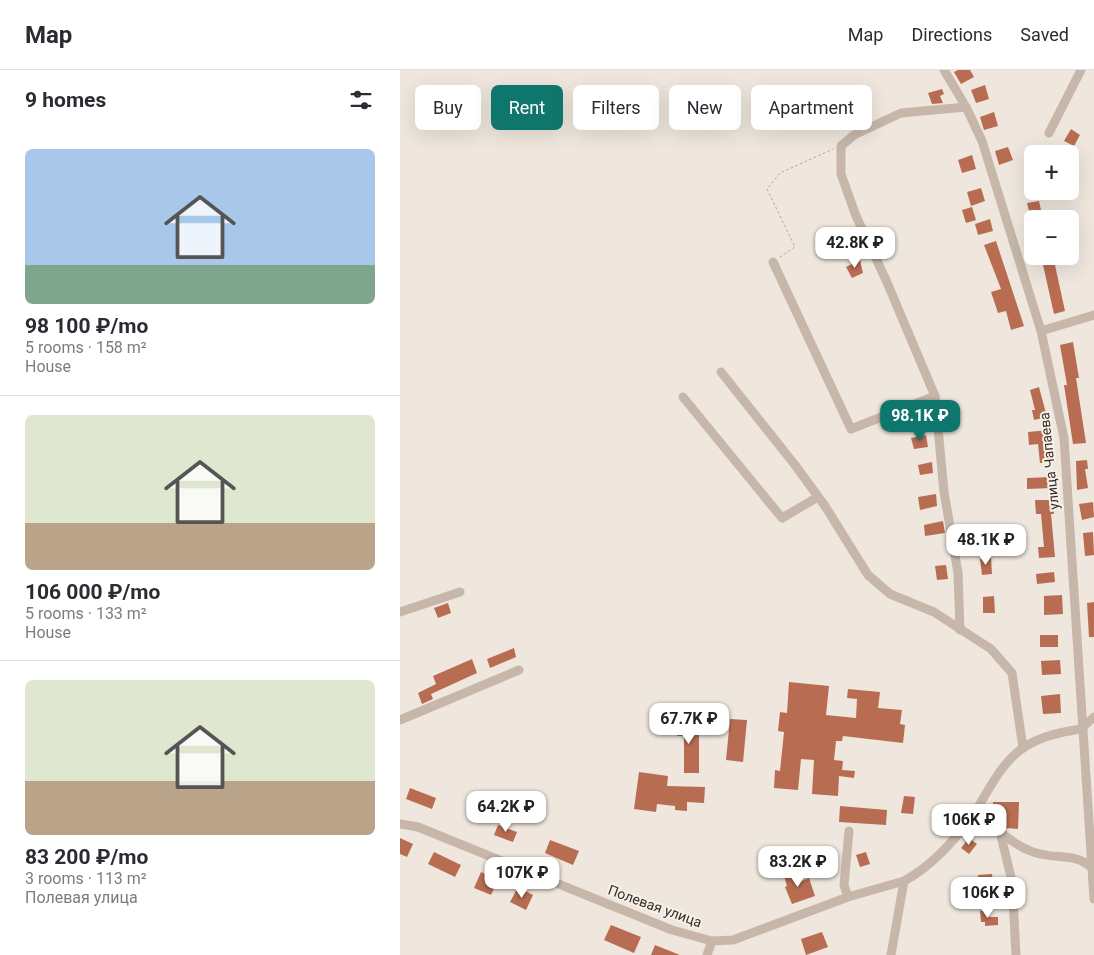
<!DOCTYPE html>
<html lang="en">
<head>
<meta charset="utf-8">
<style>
	body { margin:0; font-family:Roboto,sans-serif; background:#f2f2f3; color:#2b2b33; height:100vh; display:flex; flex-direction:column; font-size:19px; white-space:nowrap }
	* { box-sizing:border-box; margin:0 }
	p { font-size:16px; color:#7c7c81 }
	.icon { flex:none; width:28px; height:28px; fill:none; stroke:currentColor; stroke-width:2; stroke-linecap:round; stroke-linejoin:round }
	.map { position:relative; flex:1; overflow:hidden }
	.sheet { display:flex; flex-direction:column; background:#fff; width:400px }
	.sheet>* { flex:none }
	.hud { position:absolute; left:15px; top:15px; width:475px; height:45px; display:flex; gap:10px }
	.fabs { position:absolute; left:624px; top:75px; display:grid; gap:10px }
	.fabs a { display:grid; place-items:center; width:55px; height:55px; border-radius:8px; background:#fff; box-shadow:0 5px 20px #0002; font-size:25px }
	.price { position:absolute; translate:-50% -42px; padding:0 11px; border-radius:10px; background:#fff; color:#222; font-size:16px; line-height:32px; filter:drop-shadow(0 1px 2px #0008) }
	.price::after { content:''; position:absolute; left:50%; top:30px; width:15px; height:11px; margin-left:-8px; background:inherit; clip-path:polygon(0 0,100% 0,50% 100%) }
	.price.on { background:#0f766e; color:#fff }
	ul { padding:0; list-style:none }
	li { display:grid; align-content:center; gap:10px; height:265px; padding:0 25px }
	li+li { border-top:1px solid #e1e1e2 }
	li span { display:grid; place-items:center; height:155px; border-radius:8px; color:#555 }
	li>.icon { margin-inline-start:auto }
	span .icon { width:90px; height:90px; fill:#fffc; stroke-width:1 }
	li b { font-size:21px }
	h2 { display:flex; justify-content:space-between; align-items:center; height:60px; padding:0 25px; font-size:21px }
	.chip { padding:0 18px; border-radius:8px; background:#fff; box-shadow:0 5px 20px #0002; font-size:18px; line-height:45px }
	.chip.on { background:#0f766e; color:#fff }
	header { display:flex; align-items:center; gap:30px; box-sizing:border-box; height:70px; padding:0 25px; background:#fff; border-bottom:1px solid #e1e1e2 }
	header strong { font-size:24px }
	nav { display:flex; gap:28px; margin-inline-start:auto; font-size:18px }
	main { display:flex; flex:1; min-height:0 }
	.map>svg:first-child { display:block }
	.building { fill:#b86d52 }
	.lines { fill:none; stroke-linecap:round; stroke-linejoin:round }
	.path { stroke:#b2a294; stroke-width:1; stroke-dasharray:2.5 2.5; stroke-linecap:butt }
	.minor { stroke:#c6b7aa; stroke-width:9 }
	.labels { text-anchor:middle; stroke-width:4; stroke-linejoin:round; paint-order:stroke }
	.street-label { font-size:14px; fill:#342d29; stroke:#f7f1e9 }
</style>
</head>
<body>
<header>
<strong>Map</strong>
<nav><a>Map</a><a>Directions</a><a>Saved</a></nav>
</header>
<main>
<section class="sheet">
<h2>9 homes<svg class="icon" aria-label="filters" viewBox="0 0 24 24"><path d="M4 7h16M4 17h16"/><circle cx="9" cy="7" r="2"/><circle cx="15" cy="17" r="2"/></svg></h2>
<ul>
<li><span style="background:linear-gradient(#a9c7e8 75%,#7fa58c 0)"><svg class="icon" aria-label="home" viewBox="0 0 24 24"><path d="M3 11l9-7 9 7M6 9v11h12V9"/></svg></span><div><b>98 100 ₽/mo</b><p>5 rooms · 158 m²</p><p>House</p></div></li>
<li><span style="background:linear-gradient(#dfe7d0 70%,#b9a48a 0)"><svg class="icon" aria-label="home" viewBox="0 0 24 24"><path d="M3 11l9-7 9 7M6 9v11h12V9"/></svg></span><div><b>106 000 ₽/mo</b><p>5 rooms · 133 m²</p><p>House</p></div></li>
<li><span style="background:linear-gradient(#dfe7d0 65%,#b9a48a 0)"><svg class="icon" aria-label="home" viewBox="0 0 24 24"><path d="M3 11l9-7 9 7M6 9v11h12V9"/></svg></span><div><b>83 200 ₽/mo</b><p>3 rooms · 113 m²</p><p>Полевая улица</p></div></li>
</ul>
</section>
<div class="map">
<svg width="694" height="885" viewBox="0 0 694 885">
	<rect width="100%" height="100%" fill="#efe7dd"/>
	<!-- building -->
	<g class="building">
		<polygon points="558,0 570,0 574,7 561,14 554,2"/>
		<polygon points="585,15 589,29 576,33 571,20"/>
		<polygon points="542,19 544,24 540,26 543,33 532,34 528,23"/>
		<polygon points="594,42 598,56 584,60 580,47"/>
		<polygon points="671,59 680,65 674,76 664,71"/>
		<polygon points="608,77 613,90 599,95 595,81"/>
		<polygon points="572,85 576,99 562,103 558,90"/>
		<polygon points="581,118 585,131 571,136 567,122"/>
		<polygon points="639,131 643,149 631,149 627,133"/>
		<polygon points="572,137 576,150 566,153 562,140"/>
		<polygon points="590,149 593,161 578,165 575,154"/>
		<polygon points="596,171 624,256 611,260 606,241 598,243 591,222 601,219 584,175"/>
		<polygon points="641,186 653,186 665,241 654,244"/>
		<polygon points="460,190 463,203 452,208 446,197"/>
		<polygon points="673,272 679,308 676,308 686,373 673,374 664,315 667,315 660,275"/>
		<polygon points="639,317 647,347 634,350 632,340 635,340 630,320"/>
		<polygon points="649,360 651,393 640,393 638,374 629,375 628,362"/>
		<polygon points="526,365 528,377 514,379 511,368"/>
		<polygon points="687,390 688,399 685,399 688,418 677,420 676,391"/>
		<polygon points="532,392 533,403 520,405 518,395"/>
		<polygon points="651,407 652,418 627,419 627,408"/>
		<polygon points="536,424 537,436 520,440 518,427"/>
		<polygon points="635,430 653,430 654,444 651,444 655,487 639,488 638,477 644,477 641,444 636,444"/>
		<polygon points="693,432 694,447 682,450 679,434"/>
		<polygon points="543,451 545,463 525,466 524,455"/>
		<polygon points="693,462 694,485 685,486 683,463"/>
		<polygon points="591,487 592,504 582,505 580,489"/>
		<polygon points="546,495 548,509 537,510 535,496"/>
		<polygon points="654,502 655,512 637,514 636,504"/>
		<polygon points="662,525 663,544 644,545 644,526"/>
		<polygon points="594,526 595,543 583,543 583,527"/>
		<polygon points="694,532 694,567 689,567 687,533"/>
		<polygon points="48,533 51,543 38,548 34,538"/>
		<rect x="640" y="565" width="18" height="12"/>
		<polygon points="114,578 116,587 90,598 87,589"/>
		<polygon points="72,589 77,603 31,624 33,629 22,634 18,623 36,614 33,606"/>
		<polygon points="660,590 661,604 642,605 641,591"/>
		<polygon points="389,612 429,616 426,645 456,648 457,629 447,628 448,619 480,622 478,638 502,640 500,654 505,655 503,673 443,666 442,671 436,671 434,690 443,691 442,700 455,701 454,708 439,706 438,726 412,724 414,690 401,689 398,720 374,718 375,700 380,701 384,662 378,661 380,642 387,643"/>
		<polygon points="660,624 661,643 643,644 641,626"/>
		<polygon points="277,646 291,646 291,665 299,665 299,703 284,703 284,666 277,666"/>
		<polygon points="330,649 347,650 343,692 326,690"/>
		<polygon points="239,702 268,706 267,716 305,717 304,733 287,732 287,741 275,740 275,736 257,734 256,742 234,739"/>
		<polygon points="10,718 36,728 32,739 6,729"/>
		<polygon points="504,726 515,727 513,744 501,743"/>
		<polygon points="593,732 619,732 618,759 606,758 601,755 601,751 592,750"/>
		<polygon points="440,736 487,740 486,755 439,752"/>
		<polygon points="98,755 117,762 113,772 94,765"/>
		<polygon points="0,768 13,774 7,787 0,784"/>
		<polygon points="569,768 577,774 569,784 561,778"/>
		<polygon points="150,770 179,781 173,795 145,783"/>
		<polygon points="34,782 61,795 55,807 28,794"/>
		<polygon points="466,782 470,794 460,797 456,785"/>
		<polygon points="81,802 98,810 91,825 74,818"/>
		<polygon points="399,802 402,811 409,808 415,826 392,834 385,817 387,816 384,806"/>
		<polygon points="592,804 594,823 580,824 578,805"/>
		<polygon points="118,817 133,825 126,840 110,832"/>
		<polygon points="589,840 589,847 598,847 598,855 585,856 585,852 581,852 580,841"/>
		<polygon points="211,855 241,867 234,883 204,870"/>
		<polygon points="422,862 428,877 406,885 401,869"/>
		<polygon points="255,875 280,885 251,885"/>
	</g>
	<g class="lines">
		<!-- path -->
		<polyline class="path" points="380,187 395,177 367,119 380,103 433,79"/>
		<!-- minor -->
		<g class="minor">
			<polyline points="544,0 566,37 582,71 641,261 664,368 694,829"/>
			<polyline points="649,63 681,0"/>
			<polyline points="373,192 451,359 535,326"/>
			<polyline points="641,261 694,245"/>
			<polyline points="321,302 395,395 425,436 468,505 490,524 534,542 591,579 612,603 623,678"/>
			<polyline points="283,327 382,448 418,427"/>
			<polyline points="0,542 60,522"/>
			<polyline points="560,560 558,503 544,422 535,326 486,210 456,146 441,104 441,76 454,65 501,43 566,37"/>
			<polyline points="0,650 119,600"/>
			<polyline points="681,659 694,647"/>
			<polyline points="572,745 600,762 612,811 616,885"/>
			<path d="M0 754 18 757 272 860 312 871 333 870 448 827 504 811C532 796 555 770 573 745 589 721 599 695 623 678 641 666 661 662 681 659"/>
			<path d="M600 762C613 772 625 781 641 784 660 789 676 783 692 798"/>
			<polyline points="448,827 444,815 449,761"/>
			<polyline points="307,885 312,871"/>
			<polyline points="491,885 504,811"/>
		</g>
	</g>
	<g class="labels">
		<!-- street labels -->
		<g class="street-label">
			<text transform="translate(649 391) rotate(-96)" y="5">улица Чапаева</text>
			<text transform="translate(255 836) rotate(20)" y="5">Полевая улица</text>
		</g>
	</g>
</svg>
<div class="fabs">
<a>+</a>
<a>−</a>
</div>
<b class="price" style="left:455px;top:199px">42.8K ₽</b>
<b class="price on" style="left:520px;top:372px">98.1K ₽</b>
<b class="price" style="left:586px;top:496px">48.1K ₽</b>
<b class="price" style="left:289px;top:675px">67.7K ₽</b>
<b class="price" style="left:106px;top:763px">64.2K ₽</b>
<b class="price" style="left:569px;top:776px">106K ₽</b>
<b class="price" style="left:398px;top:818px">83.2K ₽</b>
<b class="price" style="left:122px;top:829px">107K ₽</b>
<b class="price" style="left:588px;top:849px">106K ₽</b>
<div class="hud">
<a class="chip">Buy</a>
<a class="chip on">Rent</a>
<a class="chip">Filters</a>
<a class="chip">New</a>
<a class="chip">Apartment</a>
</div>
</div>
</main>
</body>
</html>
